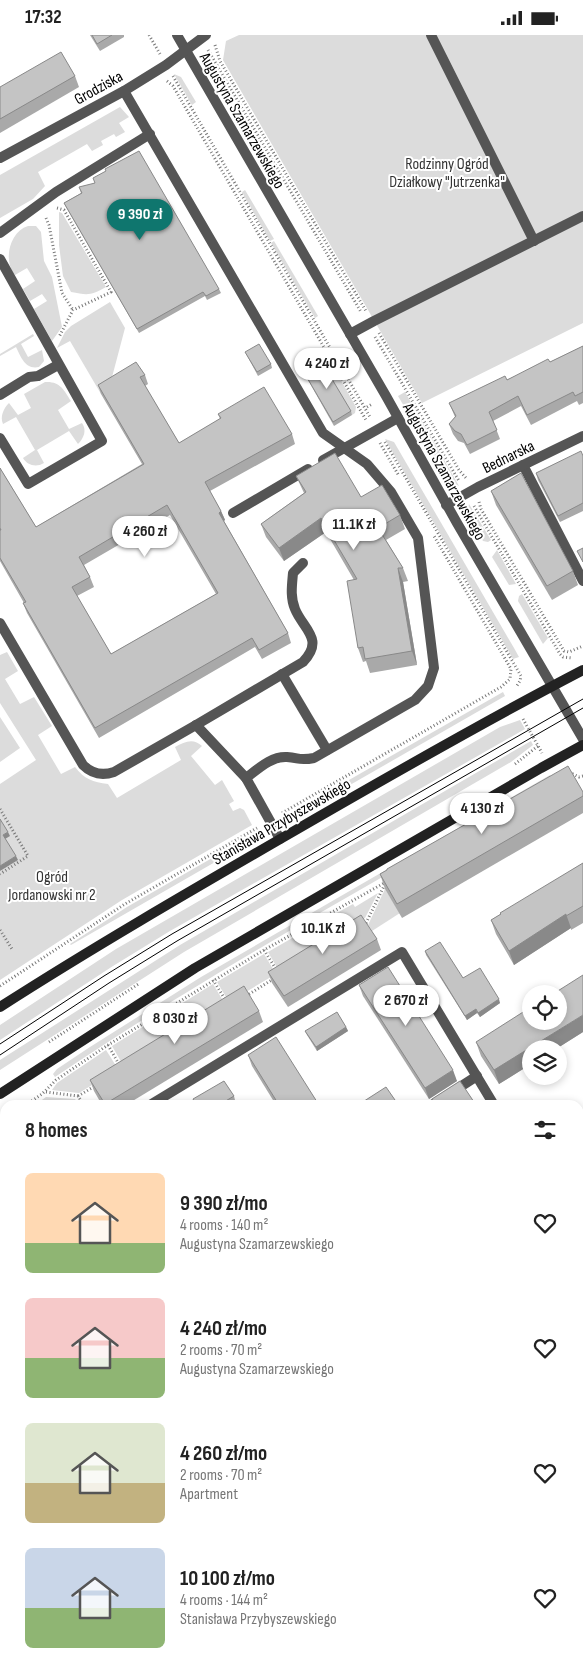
<!DOCTYPE html>
<html lang="en">
<head>
<meta charset="utf-8">
<style>
	body { margin:0; font-family:"Sofia Sans Condensed",sans-serif; background:#f6f6f6; color:#222; height:100vh; display:flex; flex-direction:column; font-size:19px; white-space:nowrap }
	* { box-sizing:border-box; margin:0 }
	p { font-size:16px; color:#767676 }
	.icon { flex:none; width:28px; height:28px; fill:none; stroke:currentColor; stroke-width:2; stroke-linecap:round; stroke-linejoin:round }
	.map { position:relative; flex:1; overflow:hidden }
	.sheet { position:absolute; left:0px; top:1065px; width:584px; height:571px; display:flex; flex-direction:column; background:#fff; border-radius:15px 15px 0 0; box-shadow:0 2px 8px #0003 }
	.sheet>* { flex:none }
	.tools { position:absolute; left:522px; top:950px; display:grid; gap:10px }
	.tools a { display:grid; place-items:center; width:45px; height:45px; border-radius:50%; background:#fff; box-shadow:0 2px 8px #0003; font-size:25px }
	.price { position:absolute; translate:-50% -42px; padding:0 11px; border-radius:18px; background:#fff; color:#222; font-size:16px; line-height:32px; filter:drop-shadow(0 1px 2px #0008) }
	.price::after { content:''; position:absolute; left:50%; top:30px; width:15px; height:11px; margin-left:-8px; background:inherit; clip-path:polygon(0 0,100% 0,50% 100%) }
	.price.on { background:#0f766e; color:#fff }
	ul { padding:0; list-style:none }
	li { display:flex; align-items:center; gap:15px; height:125px; padding:0 25px }
	li span { display:grid; place-items:center; flex:none; width:140px; height:100px; border-radius:8px; color:#555 }
	li>.icon { margin-inline-start:auto }
	span .icon { width:60px; height:60px; fill:#fffc; stroke-width:1 }
	li b { font-size:21px }
	h2 { display:flex; justify-content:space-between; align-items:center; height:60px; padding:0 25px; font-size:21px }
	.status { display:flex; justify-content:space-between; align-items:center; height:35px; padding:0 25px; background:#fff; direction:ltr }
	.status svg { height:14px; fill:currentColor }
	.map>svg:first-child { display:block }
	.green { fill:#dcdcdc }
	.lines { fill:none; stroke-linecap:round; stroke-linejoin:round }
	.path { stroke:#777; stroke-width:3; stroke-dasharray:1 2.5; stroke-linecap:butt }
	.lane { stroke:#555; stroke-width:10 }
	.street { stroke:#555; stroke-width:10 }
	.secondary { stroke:#222; stroke-width:10 }
	.tram { stroke:#000; stroke-width:1 }
	.wall { fill:#a9a9a9; fill-rule:evenodd }
	.shaded-wall { fill:#898989 }
	.building { fill:#c4c4c4; stroke:#898989; fill-rule:evenodd }
	.labels { text-anchor:middle; stroke-width:4; stroke-linejoin:round; paint-order:stroke }
	.street-label { font-size:16px; fill:#000; stroke:#fff }
	.park-label { font-size:16px; fill:#333; stroke:#fff }
</style>
</head>
<body>
<div class="status"><b>17:32</b><svg viewBox="0 0 49 12"><path d="M0 12V9h3v3zM5 12V6h3v6zM10 12V3h3v9zM15 12V0h3v12zM26 1h20v11H26zM47 4h2v5h-2z"/></svg></div>
<div class="map">
<svg width="583" height="1636" viewBox="0 0 583 1636">
	<rect width="100%" height="100%" fill="#fff"/>
	<!-- green -->
	<g class="green">
		<polygon points="239,0 583,0 583,288 422,368 223,25 226,6"/>
		<polygon points="174,39 181,42 196,67 192,70"/>
		<polygon points="120,72 129,82 119,88 125,97 116,102 114,99 101,106 103,110 92,116 87,109 38,137 45,151 33,164 0,183 0,140"/>
		<polygon points="245,155 274,204 270,206 242,157"/>
		<path d="M59 177 62 178 106 252C91 261 87 260 71 257L63 241 59 210Z"/>
		<path d="M28 191H36L41 197 44 226 52 242 62 292 52 306 34 274 47 266 42 259 30 266 23 254 35 246 27 233 15 240C3 226 9 197 28 191Z"/>
		<polygon points="274,206 318,281 315,283 271,208"/>
		<polygon points="110,267 125,293 111,346 114,351 101,359 70,306 57,313 65,297 71,291"/>
		<path d="M33 299 34 301 21 309 28 322 42 315 44 326 39 332C25 335 21 322 16 312L0 321V319Z"/>
		<polygon points="334,333 356,372 355,378 352,380 327,337"/>
		<path d="M45 347C60 346 64 355 71 366L58 375 69 394 82 388C87 395 84 403 78 409L69 396 37 415 44 428C36 433 27 430 23 423L35 415 16 382 3 389C0 382 3 374 9 368L18 380 31 373 24 359Z"/>
		<polygon points="405,357 459,451 448,446 398,361"/>
		<polygon points="385,404 394,407 514,613 519,622 513,624"/>
		<path d="M469 469 491 505 488 507 483 506C477 495 464 482 469 469Z"/>
		<polygon points="497,515 516,549 509,550 492,522"/>
		<polygon points="522,559 548,603 543,609 518,566 519,561"/>
		<path d="M7 617 18 636 5 644 20 669 34 662 52 691 38 700 61 739 75 732C84 744 93 747 108 749L117 763 181 725 175 712C185 706 194 703 202 711L191 721 215 750 222 745 234 766 229 769 233 776 240 773 244 775 252 790 122 865 0 945V749L36 725 0 668V620Z"/>
		<polygon points="503,657 505,661 282,789 279,785"/>
		<polygon points="0,682 20,713 0,727"/>
		<polygon points="520,685 525,694 170,896 113,931 0,1005 0,990 116,914 500,692"/>
		<polygon points="531,706 533,710 511,727 184,917 0,1035 0,1025 180,910"/>
		<path d="M550 740 553 745C385 841 215 934 55 1042L53 1039 57 1034 90 1012 201 942Z"/>
		<polygon points="261,795 262,800 71,910 70,909 127,872"/>
		<polygon points="385,854 400,878 372,896 368,890"/>
		<polygon points="378,858 365,883 334,901 324,885 353,869 355,872"/>
		<polygon points="320,887 331,904 279,936 268,917"/>
		<polygon points="264,919 276,939 229,967 217,947"/>
		<polygon points="213,949 225,969 177,998 165,979"/>
		<polygon points="162,980 174,1000 123,1030 112,1011"/>
		<polygon points="106,1015 118,1034 79,1058 52,1055 57,1048"/>
		<polygon points="46,1062 75,1064 78,1068 74,1070 35,1070"/>
		<polygon points="5,1089 5,1115 0,1118 0,1093"/>
		<polygon points="579,1609 583,1617 583,1636 532,1636 529,1631 579,1631"/>
	</g>
	<g class="lines">
		<!-- path -->
		<g class="path">
			<polyline points="149,0 160,19"/>
			<polyline points="215,10 220,26 366,276"/>
			<polyline points="208,15 361,277"/>
			<polyline points="173,41 370,382"/>
			<polyline points="167,46 173,51 366,385"/>
			<polyline points="57,173 64,175 111,257 73,275 59,302"/>
			<polyline points="46,183 49,190 62,258 73,275"/>
			<polyline points="379,298 459,435 466,443"/>
			<polyline points="375,302 459,446"/>
			<polyline points="367,372 372,369"/>
			<polyline points="385,407 521,641 520,646 516,652"/>
			<polyline points="380,408 399,441"/>
			<polyline points="479,467 481,474 564,616 569,617 583,611"/>
			<polyline points="474,471 560,619 563,622 573,623"/>
			<polyline points="523,684 542,718"/>
			<polyline points="515,729 538,711"/>
			<polyline points="569,740 573,739 579,742 583,741"/>
			<polyline points="0,774 28,821 0,839"/>
			<polyline points="282,778 501,652 510,644 511,634 507,627 434,501"/>
			<polyline points="320,883 332,901"/>
			<polyline points="363,890 366,888 386,847"/>
			<polyline points="0,895 12,914"/>
			<polyline points="264,915 277,936"/>
			<polyline points="213,945 226,966"/>
			<polyline points="0,951 125,869 257,793"/>
			<polyline points="246,961 275,943"/>
			<polyline points="162,977 175,997"/>
			<polyline points="49,1007 140,948"/>
			<polyline points="108,1010 120,1031"/>
			<polyline points="46,1057 78,1061 84,1070"/>
			<polyline points="78,1061 95,1051"/>
			<polyline points="26,1070 42,1059 56,1045 108,1010 264,915 386,847"/>
			<polyline points="0,1088 5,1084"/>
			<polyline points="0,1487 5,1484"/>
			<polyline points="0,1494 5,1504"/>
			<polyline points="0,1560 5,1568"/>
			<polyline points="47,1631 50,1636"/>
			<polyline points="82,1631 86,1636"/>
			<polyline points="544,1631 553,1636"/>
		</g>
		<!-- lane -->
		<g class="lane">
			<polyline points="431,0 534,206"/>
			<path d="M124 56 323 398 367 429 391 457 418 503 434 633 428 651 415 665 314 723C299 726 300 723 287 722 271 721 258 734 246 743L280 804"/>
			<polyline points="0,198 56,157 150,99"/>
			<polyline points="0,224 102,406 28,449 0,403"/>
			<polyline points="350,299 374,286 583,181"/>
			<polyline points="0,360 29,342 38,341 58,330"/>
			<polyline points="323,425 398,383"/>
			<polyline points="523,430 583,546"/>
			<polyline points="233,478 308,434"/>
			<path d="M0 588 83 730C92 739 102 741 114 737L196 690 303 627C325 604 303 594 295 574 290 562 292 550 293 538L303 528"/>
			<polyline points="282,639 327,715"/>
			<polyline points="196,690 246,743"/>
			<polyline points="150,1070 402,917 494,1070"/>
			<polyline points="432,1070 477,1041"/>
			<polyline points="579,1578 583,1588"/>
			<polyline points="148,1631 151,1636"/>
			<polyline points="392,1631 395,1636"/>
			<polyline points="428,1631 431,1636"/>
			<polyline points="373,1636 381,1631"/>
		</g>
		<!-- street -->
		<g class="street">
			<polyline points="177,0 386,361 457,488 583,704"/>
			<polyline points="0,123 124,56 166,30 206,0"/>
			<polyline points="446,470 478,452 583,401"/>
			<polyline points="579,1083 583,1080"/>
			<polyline points="579,1180 583,1187"/>
			<polyline points="508,1631 511,1636"/>
		</g>
		<!-- secondary -->
		<g class="secondary">
			<path d="M0 972C92 913 187 858 282 803 382 745 481 688 583 635"/>
			<polyline points="0,1059 195,933 541,733 583,710"/>
			<polyline points="0,1610 5,1618"/>
			<polyline points="14,1631 17,1636"/>
		</g>
		<!-- tram -->
		<g class="tram">
			<polyline points="0,1009 104,941 172,899 583,664"/>
			<polyline points="0,1020 109,948 177,906 583,673"/>
		</g>
	</g>
	<!-- wall -->
	<g class="wall">
		<polygon points="90,0 124,0 124,2 100,16"/>
		<polygon points="75,41 79,52 0,98 0,52"/>
		<polygon points="79,152 219,254 221,258 207,265 205,261 139,298 66,172 64,168 81,158"/>
		<polygon points="583,311 583,368 579,370 577,366 531,390 521,371 493,386 500,404 470,419 464,408 458,406 453,399 449,389 455,382 449,368 550,327"/>
		<polygon points="245,317 271,329 272,333 258,341"/>
		<polygon points="302,334 351,376 352,380 334,391 304,338"/>
		<path d="M145 340 148 349 145 351 179 408 220 384 218 379 292 399 295 409 210 456 221 476 225 485 224 486 288 598 291 608 262 624 255 612 99 703 27 578 23 568H24L0 526V433L36 492 142 429 101 359 98 350ZM170 480 216 559 111 619 77 561 94 552 90 542 84 530Z"/>
		<polygon points="583,421 583,476 560,487 538,445 536,438"/>
		<polygon points="296,441 361,462 400,480 405,494 386,505 403,533 408,546 403,547 417,630 370,638 366,626 363,627 358,613 354,545 326,497 284,526 266,502 261,489 304,458"/>
		<polygon points="491,456 573,536 578,550 552,565 496,470"/>
		<polygon points="583,757 583,778 402,883 385,854 380,839"/>
		<polygon points="583,828 583,888 571,895 571,893 514,930 496,899 491,885"/>
		<polygon points="377,904 381,915 288,972 272,948 268,937"/>
		<polygon points="425,916 463,943 500,968 480,982 477,978 467,985 426,920"/>
		<polygon points="359,950 457,1046 429,1064 363,961"/>
		<polygon points="259,976 263,987 126,1070 102,1070 94,1056 90,1045"/>
		<polygon points="346,992 348,996 317,1016 307,1000 305,996"/>
		<polygon points="583,997 556,1014 531,1014 531,1029 499,1049 481,1021 476,1007"/>
		<polygon points="248,1020 319,1070 276,1070 252,1031"/>
		<polygon points="234,1061 235,1065 227,1070 196,1070 193,1064"/>
		<polygon points="583,1115 583,1163 579,1166 579,1118"/>
		<polygon points="583,1217 583,1290 580,1292 582,1297 579,1299 579,1219"/>
		<polygon points="579,1336 583,1346 583,1353 579,1356"/>
		<polygon points="583,1457 583,1476 579,1464 579,1459"/>
		<polygon points="92,1631 140,1631 138,1632 140,1636 95,1636"/>
	</g>
	<!-- shaded-wall -->
	<g class="shaded-wall">
		<polygon points="221,476 225,485 222,487 219,478"/>
		<polygon points="321,483 326,497 284,526 279,513"/>
		<polygon points="398,533 403,547 417,630 412,616"/>
		<polygon points="8,797 10,801 5,804 3,800"/>
		<polygon points="16,821 18,825 0,836 0,831"/>
		<polygon points="566,879 571,893 514,930 509,916"/>
		<polygon points="499,964 500,968 480,982 478,978"/>
		<polygon points="476,974 477,978 467,985 465,981"/>
		<polygon points="583,980 583,997 556,1014 531,1014 531,1029 499,1049 494,1035"/>
		<polygon points="346,992 348,996 317,1016 316,1012"/>
		<polygon points="453,1035 457,1046 429,1064 425,1053"/>
		<polygon points="395,1065 396,1069 388,1070"/>
		<polygon points="5,1460 5,1474 3,1475 0,1467 0,1463"/>
		<polygon points="342,1631 349,1631 344,1634"/>
	</g>
	<!-- building -->
	<g class="building">
		<polygon points="92,0 112,0 97,9"/>
		<polygon points="61,17 75,41 0,84 0,52"/>
		<polygon points="139,116 219,254 206,261 203,257 137,294 64,168 82,158 79,152 95,148 93,143 106,136 105,134"/>
		<polygon points="259,309 271,329 257,337 245,317"/>
		<polygon points="583,311 583,357 575,361 573,357 527,380 518,361 489,377 497,395 467,410 461,399 455,396 449,389 456,381 449,368 505,341 507,345 548,324 550,327"/>
		<polygon points="320,324 351,376 333,387 302,334"/>
		<path d="M136 327 145 340 140 342 179 408 221 383 218 379 264 352 292 399 205 447 221 476 219 478 288 598 259 615 252 603 95 693 23 568 26 567 0 523V495H1L0 493V433L36 492 144 429 98 350ZM167 470 218 558 111 619 72 552 90 542 79 522Z"/>
		<polygon points="581,416 583,421 583,468 558,481 536,438"/>
		<polygon points="335,418 361,462 382,450 400,480 378,493 403,533 398,533 412,616 365,624 363,612 358,613 347,546 357,544 321,483 279,513 261,489 306,457 296,441"/>
		<polygon points="521,438 573,536 547,551 491,456"/>
		<polygon points="583,513 583,527 577,516"/>
		<polygon points="568,731 583,757 583,761 397,869 380,839 387,835 387,834"/>
		<polygon points="0,784 8,797 3,800 16,821 0,831"/>
		<polygon points="583,828 583,871 566,881 566,879 509,916 491,885 501,879 500,878"/>
		<polygon points="361,880 377,904 284,961 268,937"/>
		<polygon points="440,907 463,943 480,933 499,964 478,978 476,974 465,981 425,916"/>
		<polygon points="388,932 453,1035 425,1053 359,950"/>
		<polygon points="583,940 583,980 494,1035 476,1007 531,972 531,986 559,986 559,959 553,959"/>
		<polygon points="244,951 259,976 105,1069 90,1045"/>
		<polygon points="337,977 346,992 316,1012 305,996"/>
		<polygon points="276,1002 319,1070 279,1070 248,1020"/>
		<polygon points="224,1046 234,1061 219,1070 196,1070 193,1064"/>
		<polygon points="460,1046 476,1070 428,1070 433,1067 432,1064"/>
		<polygon points="386,1052 395,1065 388,1070 358,1070"/>
		<polygon points="583,1115 583,1150 579,1152 579,1118"/>
		<polygon points="583,1217 583,1274 579,1276 579,1219"/>
		<polygon points="5,1365 5,1460 0,1463 0,1369"/>
		<polygon points="583,1457 583,1470 579,1463 579,1459"/>
		<polygon points="95,1631 137,1631 140,1636 98,1636"/>
		<polygon points="452,1631 492,1631 495,1636 455,1636"/>
	</g>
	<g class="labels">
		<!-- street labels -->
		<g class="street-label">
			<text transform="translate(98 52) rotate(-29)" y="6">Grodziska</text>
			<text transform="translate(243 85) rotate(60)" y="6">Augustyna Szamarzewskiego</text>
			<text transform="translate(508 421) rotate(-26)" y="6">Bednarska</text>
			<text transform="translate(445 436) rotate(61)" y="6">Augustyna Szamarzewskiego</text>
			<text transform="translate(281 786) rotate(-30)" y="6">Stanisława Przybyszewskiego</text>
		</g>
		<!-- park labels -->
		<g class="park-label">
			<text x="447" y="134">Rodzinny Ogród<tspan x="447" dy="18">Działkowy "Jutrzenka"</tspan></text>
			<text x="52" y="847">Ogród<tspan x="52" dy="18">Jordanowski nr 2</tspan></text>
		</g>
	</g>
</svg>
<div class="tools">
<a><svg class="icon" aria-label="locate" viewBox="0 0 24 24"><circle cx="12" cy="12" r="6"/><path d="M12 2v4M12 18v4M2 12h4M18 12h4"/></svg></a>
<a><svg class="icon" aria-label="layers" viewBox="0 0 24 24"><path d="M12 4l9 5-9 5-9-5zM3 14l9 5 9-5"/></svg></a>
</div>
<b class="price on" style="left:140px;top:206px">9 390 zł</b>
<b class="price" style="left:327px;top:355px">4 240 zł</b>
<b class="price" style="left:354px;top:516px">11.1K zł</b>
<b class="price" style="left:145px;top:523px">4 260 zł</b>
<b class="price" style="left:482px;top:800px">4 130 zł</b>
<b class="price" style="left:323px;top:920px">10.1K zł</b>
<b class="price" style="left:406px;top:992px">2 670 zł</b>
<b class="price" style="left:175px;top:1010px">8 030 zł</b>
<section class="sheet">
<h2>8 homes<svg class="icon" aria-label="filters" viewBox="0 0 24 24"><path d="M4 7h16M4 17h16"/><circle cx="9" cy="7" r="2"/><circle cx="15" cy="17" r="2"/></svg></h2>
<ul>
<li><span style="background:linear-gradient(#ffd9b3 70%,#8fb573 0)"><svg class="icon" aria-label="home" viewBox="0 0 24 24"><path d="M3 11l9-7 9 7M6 9v11h12V9"/></svg></span><div><b>9 390 zł/mo</b><p>4 rooms · 140 m²</p><p>Augustyna Szamarzewskiego</p></div><svg class="icon" aria-label="heart" viewBox="0 0 24 24"><path d="M12 20l-8-8c-3-5 5-10 8-4 3-6 11-1 8 4z"/></svg></li>
<li><span style="background:linear-gradient(#f6c9c9 60%,#8fb573 0)"><svg class="icon" aria-label="home" viewBox="0 0 24 24"><path d="M3 11l9-7 9 7M6 9v11h12V9"/></svg></span><div><b>4 240 zł/mo</b><p>2 rooms · 70 m²</p><p>Augustyna Szamarzewskiego</p></div><svg class="icon" aria-label="heart" viewBox="0 0 24 24"><path d="M12 20l-8-8c-3-5 5-10 8-4 3-6 11-1 8 4z"/></svg></li>
<li><span style="background:linear-gradient(#dfe7d0 60%,#c2b280 0)"><svg class="icon" aria-label="home" viewBox="0 0 24 24"><path d="M3 11l9-7 9 7M6 9v11h12V9"/></svg></span><div><b>4 260 zł/mo</b><p>2 rooms · 70 m²</p><p>Apartment</p></div><svg class="icon" aria-label="heart" viewBox="0 0 24 24"><path d="M12 20l-8-8c-3-5 5-10 8-4 3-6 11-1 8 4z"/></svg></li>
<li><span style="background:linear-gradient(#c9d6e8 60%,#8fb573 0)"><svg class="icon" aria-label="home" viewBox="0 0 24 24"><path d="M3 11l9-7 9 7M6 9v11h12V9"/></svg></span><div><b>10 100 zł/mo</b><p>4 rooms · 144 m²</p><p>Stanisława Przybyszewskiego</p></div><svg class="icon" aria-label="heart" viewBox="0 0 24 24"><path d="M12 20l-8-8c-3-5 5-10 8-4 3-6 11-1 8 4z"/></svg></li>
</ul>
</section>
</div>
</body>
</html>
